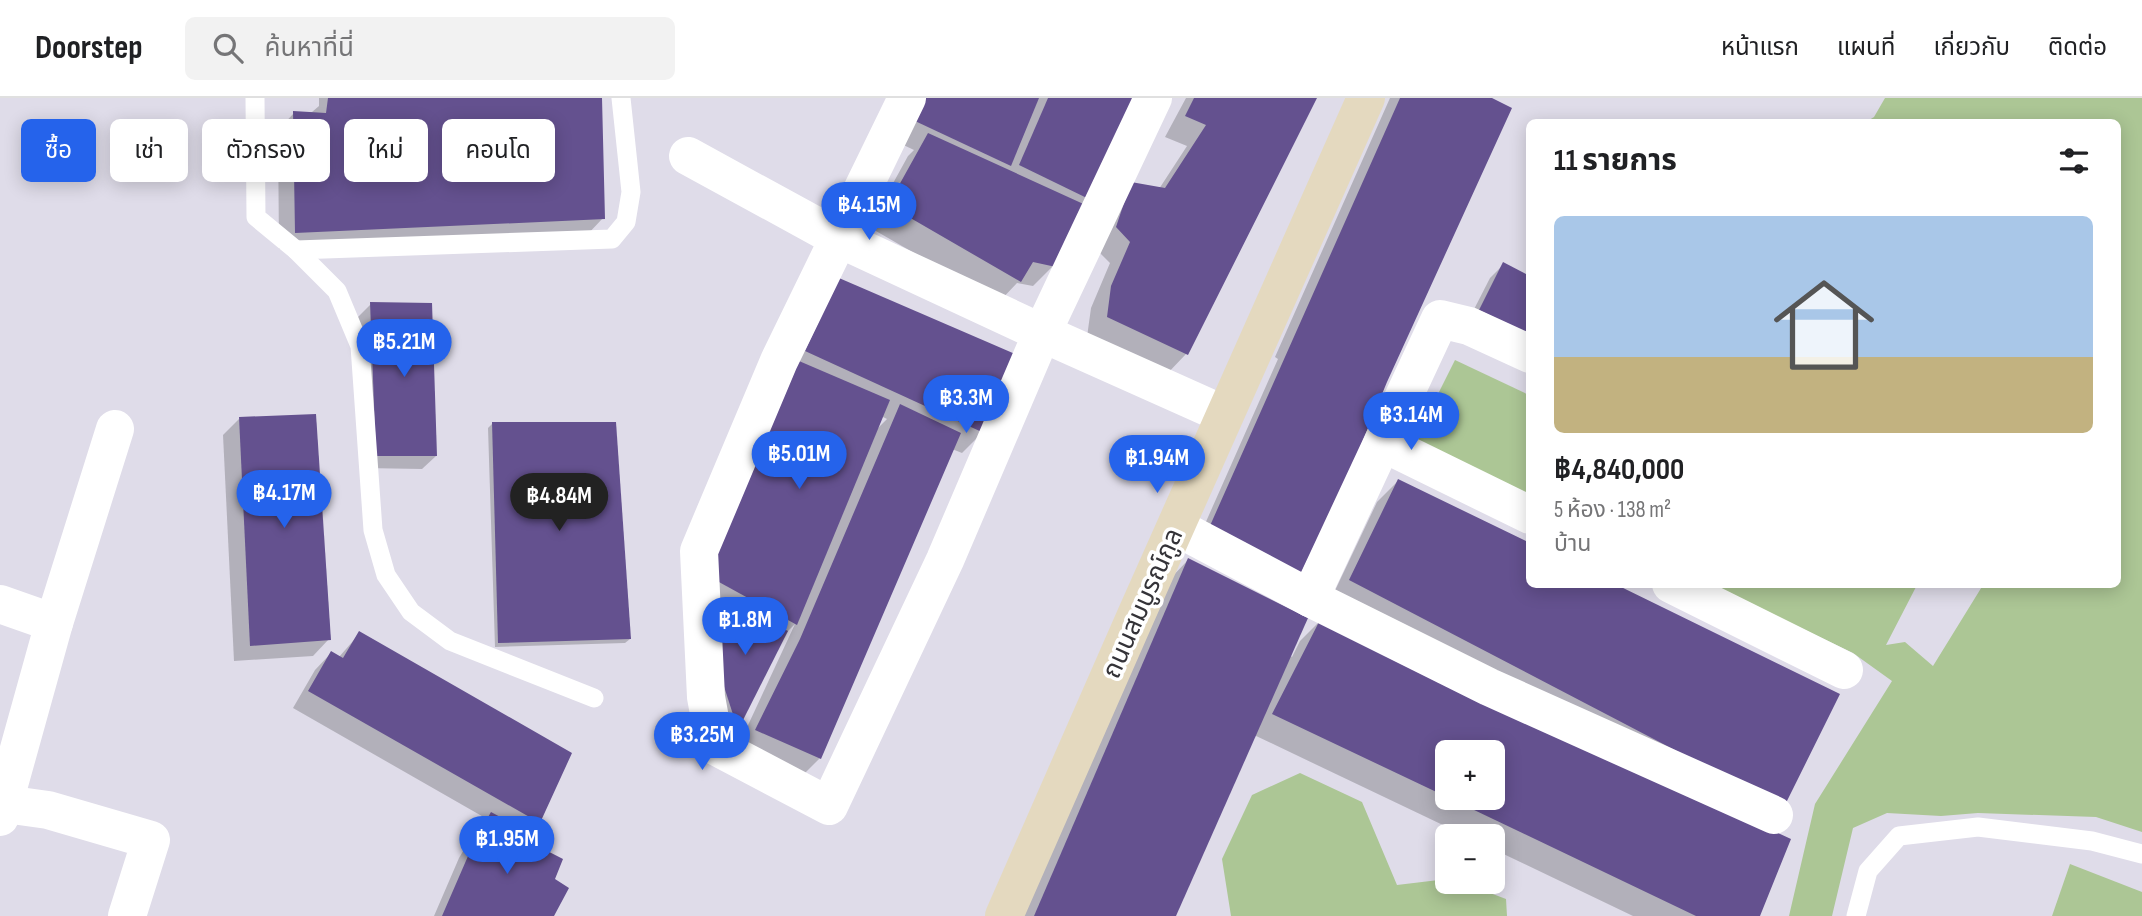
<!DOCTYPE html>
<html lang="th">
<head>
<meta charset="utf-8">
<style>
	body { margin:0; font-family:"Sofia Sans Condensed","Noto Sans Thai",sans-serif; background:#f2f2f2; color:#202124; height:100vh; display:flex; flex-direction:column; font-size:26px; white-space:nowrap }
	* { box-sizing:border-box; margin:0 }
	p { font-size:23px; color:#757577 }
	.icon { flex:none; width:38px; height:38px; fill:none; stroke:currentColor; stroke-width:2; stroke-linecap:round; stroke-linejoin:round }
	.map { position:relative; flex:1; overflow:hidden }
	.panel { position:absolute; left:1526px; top:21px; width:595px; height:469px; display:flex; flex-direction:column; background:#fff; border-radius:10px; box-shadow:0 4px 18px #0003 }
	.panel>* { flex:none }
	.hud { position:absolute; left:21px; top:21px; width:665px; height:63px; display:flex; gap:14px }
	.tools { position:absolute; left:1435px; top:642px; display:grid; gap:14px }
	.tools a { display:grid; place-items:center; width:70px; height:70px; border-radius:10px; background:#fff; box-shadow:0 4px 18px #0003; font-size:35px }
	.price { position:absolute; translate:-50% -60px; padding:0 16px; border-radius:24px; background:#2563eb; color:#fff; font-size:23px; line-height:46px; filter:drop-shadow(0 2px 4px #0008) }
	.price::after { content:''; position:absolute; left:50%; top:42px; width:21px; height:16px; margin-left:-10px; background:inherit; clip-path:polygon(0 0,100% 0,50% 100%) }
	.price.current { background:#222; color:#fff }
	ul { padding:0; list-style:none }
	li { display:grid; align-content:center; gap:14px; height:371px; padding:0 28px }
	li span { display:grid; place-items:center; height:217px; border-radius:10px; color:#555 }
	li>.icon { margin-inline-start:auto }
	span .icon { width:126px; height:126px; fill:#fffc; stroke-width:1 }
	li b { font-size:30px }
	h2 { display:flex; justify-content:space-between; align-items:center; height:84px; padding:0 28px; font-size:30px }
	.chip { padding:0 24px; border-radius:10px; background:#fff; box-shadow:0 4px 18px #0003; font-size:24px; line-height:63px }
	.chip.current { background:#2563eb; color:#fff }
	header { display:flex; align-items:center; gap:42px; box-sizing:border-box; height:98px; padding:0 35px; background:#fff; border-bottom:2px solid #e0e0e0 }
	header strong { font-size:33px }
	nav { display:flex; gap:38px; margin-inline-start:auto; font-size:24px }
	.search { width:490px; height:63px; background:#f2f2f2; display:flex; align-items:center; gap:18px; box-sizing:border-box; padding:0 24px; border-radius:10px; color:#757577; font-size:26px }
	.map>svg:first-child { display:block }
	.green { fill:#acc695 }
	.shadow { fill:#0003; fill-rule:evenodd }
	.building { fill:#64518f }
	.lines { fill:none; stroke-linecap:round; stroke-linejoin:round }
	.lane { stroke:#fff; stroke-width:19 }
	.street { stroke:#fff; stroke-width:38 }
	.secondary { stroke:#e4d9bf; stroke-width:38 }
	.labels { text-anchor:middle; stroke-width:7; stroke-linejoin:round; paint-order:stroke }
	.street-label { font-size:26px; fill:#343338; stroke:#fff }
</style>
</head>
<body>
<header>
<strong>Doorstep</strong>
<div class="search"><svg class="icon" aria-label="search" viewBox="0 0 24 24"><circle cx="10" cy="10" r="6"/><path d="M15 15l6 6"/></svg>ค้นหาที่นี่</div>
<nav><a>หน้าแรก</a><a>แผนที่</a><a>เกี่ยวกับ</a><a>ติดต่อ</a></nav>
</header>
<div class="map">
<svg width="2142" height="818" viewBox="0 0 2142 818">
	<rect width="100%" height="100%" fill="#dfdce9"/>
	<!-- green -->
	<g class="green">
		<polygon points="1885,0 2142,0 2142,734 2096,719 1978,715 1941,718 1887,715 1853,730 1832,818 1789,818 1815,706 1892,583 1853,555 1711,487 1917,487 1886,547 1905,544 1933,568 1983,487 2118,486 2118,24 1866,24 1874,19"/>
		<polygon points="1455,262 1529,297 1529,399 1414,344"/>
		<polygon points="1300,675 1362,704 1397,787 1447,781 1447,784 1461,784 1506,801 1507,818 1231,818 1222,761 1252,697"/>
		<polygon points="2070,766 2142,794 2142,818 2052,818"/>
	</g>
	<!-- shadow -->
	<g class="shadow">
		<polygon points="319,0 600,0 603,120 587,137 279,151 278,32 294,15 312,14 319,8"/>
		<polygon points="915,0 1135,0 1054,167 1033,188 1017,185 999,204 869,129 908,58 914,52 895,43"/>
		<polygon points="1186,0 1315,0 1186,256 1166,277 1087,239 1091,210 1110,165 1096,151 1111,106 1159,91 1187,48 1165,39"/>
		<polygon points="1390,0 1488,0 1385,283 1197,444 1278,261 1275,259"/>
		<polygon points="1503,167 1530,179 1467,225 1490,180"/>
		<path d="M819 203 983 334 962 355 952 351 820 660 799 681 736 653 795 526 784 537 737 631 717 651 716 530 726 520 688 499ZM881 318 887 321 875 333Z"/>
		<polygon points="371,206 436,358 422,371 363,370 358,219"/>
		<polygon points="239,321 329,541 313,558 234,563 223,337"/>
		<polygon points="493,325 630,541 625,545 495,549 488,330"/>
		<path d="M1398 383 1530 486 1783 708 1758 818H1633L1493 751V738H1466L1254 637 1174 818H1023L1168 483 1188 462 1292 559 1300 543 1321 522 1377 404ZM1447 654H1493V700H1447Z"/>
		<polygon points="360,535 539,724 521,742 553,782 552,818 434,818 459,760 475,733 487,721 293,610 315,572 331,555 339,559"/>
	</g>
	<!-- building -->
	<g class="building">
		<polygon points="328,0 602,0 605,121 295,135 293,13 326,15"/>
		<polygon points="925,0 1039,0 1011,68 915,23"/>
		<polygon points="1048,0 1137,0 1093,103 1019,67"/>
		<polygon points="1194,0 1317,0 1188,257 1107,219 1111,188 1130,144 1116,129 1131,84 1165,90 1206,27 1185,18"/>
		<polygon points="1400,0 1492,0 1512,10 1387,284 1342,393 1301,475 1209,430"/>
		<polygon points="928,35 1090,109 1056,169 1033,164 1021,184 888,107"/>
		<polygon points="1503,164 1530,178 1530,237 1479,212"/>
		<polygon points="839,180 1022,259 984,335 805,253"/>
		<polygon points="370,204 432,205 437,358 376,358"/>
		<polygon points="799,263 890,302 797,527 708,478"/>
		<polygon points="900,306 961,335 821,661 755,632 800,541"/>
		<polygon points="316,316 331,542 250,548 239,319"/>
		<polygon points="492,324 616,324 631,541 498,545"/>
		<polygon points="1398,381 1530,445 1530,486 1615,486 1840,596 1784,709 1349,482"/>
		<polygon points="1188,460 1308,520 1176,818 1034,818"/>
		<polygon points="736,507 788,533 738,632 710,545"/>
		<polygon points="1321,520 1791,741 1760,818 1696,818 1449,700 1493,700 1493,654 1447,654 1447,699 1272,616"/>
		<polygon points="359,533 572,655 540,725 308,593 331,553 343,560"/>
		<polygon points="491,714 524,732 520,739 563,761 555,781 569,790 554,818 442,818 475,742"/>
	</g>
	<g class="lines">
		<!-- lane -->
		<g class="lane">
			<polyline points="255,0 256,119 296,152 337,193 360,248 373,432 386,477 411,514 450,543 594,600"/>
			<polyline points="296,152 612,141 626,124 631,94 621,0"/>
			<polyline points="1856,818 1868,773 1899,738 1978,729 2092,743 2142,756"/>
		</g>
		<!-- street -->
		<g class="street">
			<polyline points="907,0 779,263 699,453 706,599 715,648 829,708 945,462 1042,235 1153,0"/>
			<polyline points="688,58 838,140 1042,235 1223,316"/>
			<polyline points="1383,345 1530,417"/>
			<polyline points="1176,429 1310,500 1489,589 1774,717"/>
			<polyline points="1671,486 1844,572"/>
			<polyline points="1310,500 1440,221 1469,228 1530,256"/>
			<polyline points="0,506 54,525"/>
			<polyline points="5,706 48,712 151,742 127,818"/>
			<polyline points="0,719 54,525 115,331"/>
		</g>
		<!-- secondary -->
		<path class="secondary" d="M1004 818C1124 545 1243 272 1366 0"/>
	</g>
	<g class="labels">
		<!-- street labels -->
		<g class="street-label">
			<text transform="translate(1142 505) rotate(-66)" y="9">ถนนสมบูรณ์กูล</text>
		</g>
	</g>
</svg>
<div class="tools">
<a>+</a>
<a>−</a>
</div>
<b class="price" style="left:869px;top:144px">฿4.15M</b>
<b class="price" style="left:404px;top:281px">฿5.21M</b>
<b class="price" style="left:966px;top:337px">฿3.3M</b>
<b class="price" style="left:1411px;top:354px">฿3.14M</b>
<b class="price" style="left:799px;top:393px">฿5.01M</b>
<b class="price" style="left:1157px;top:397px">฿1.94M</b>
<b class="price" style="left:284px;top:432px">฿4.17M</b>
<b class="price current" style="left:559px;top:435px">฿4.84M</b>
<b class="price" style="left:745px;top:559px">฿1.8M</b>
<b class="price" style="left:702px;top:674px">฿3.25M</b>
<b class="price" style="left:507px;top:778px">฿1.95M</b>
<div class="hud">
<a class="chip current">ซื้อ</a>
<a class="chip">เช่า</a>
<a class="chip">ตัวกรอง</a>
<a class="chip">ใหม่</a>
<a class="chip">คอนโด</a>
</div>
<section class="panel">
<h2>11 รายการ<svg class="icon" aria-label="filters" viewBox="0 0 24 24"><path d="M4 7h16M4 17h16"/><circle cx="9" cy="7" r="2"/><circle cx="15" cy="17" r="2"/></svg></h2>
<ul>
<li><span style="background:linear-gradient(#a9c7e8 65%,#c2b280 0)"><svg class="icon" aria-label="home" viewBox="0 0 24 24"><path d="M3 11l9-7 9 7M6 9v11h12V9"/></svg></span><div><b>฿4,840,000</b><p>5 ห้อง · 138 m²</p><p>บ้าน</p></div></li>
</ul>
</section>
</div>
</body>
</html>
